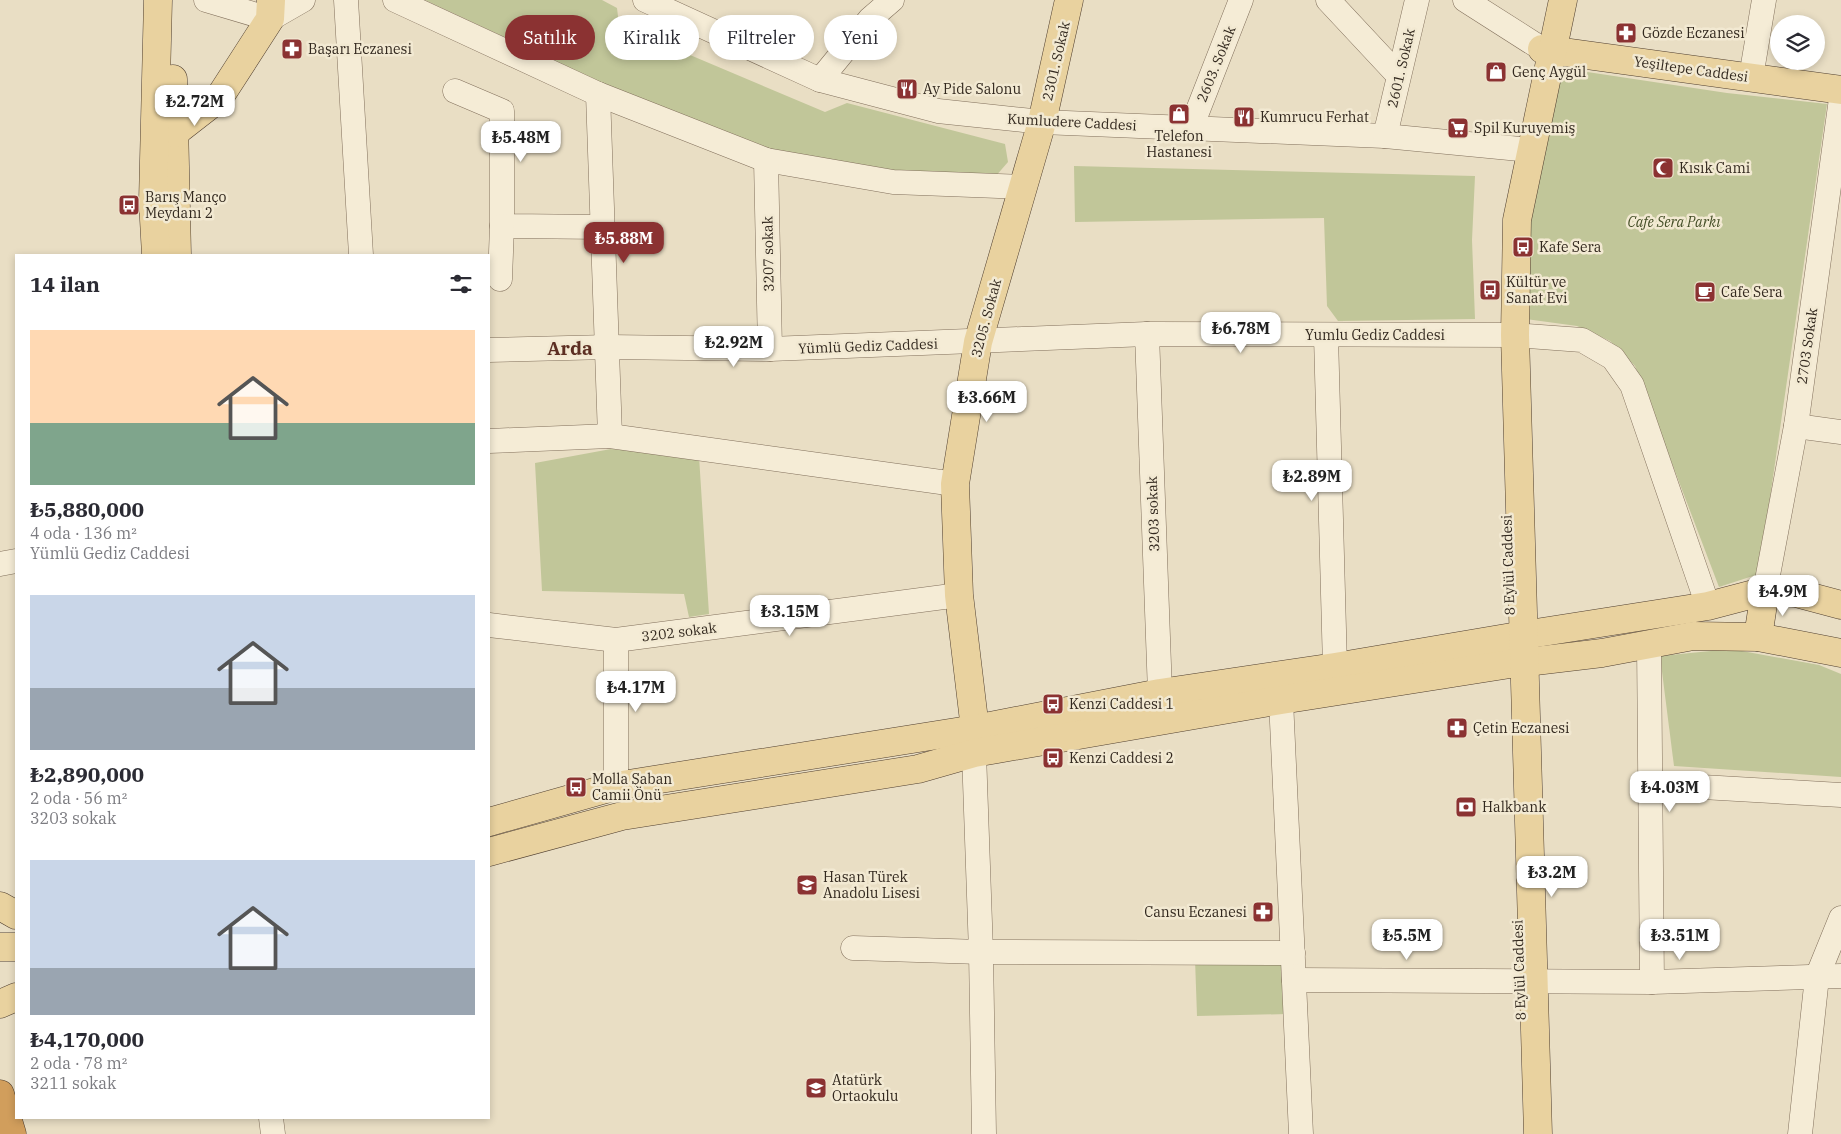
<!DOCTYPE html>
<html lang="tr">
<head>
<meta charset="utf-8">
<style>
	body { margin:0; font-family:"IBM Plex Serif",serif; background:#f7f7f7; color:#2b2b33; height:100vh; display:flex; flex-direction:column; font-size:19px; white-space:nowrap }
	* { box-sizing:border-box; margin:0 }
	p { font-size:16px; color:#7c7c81 }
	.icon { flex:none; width:28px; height:28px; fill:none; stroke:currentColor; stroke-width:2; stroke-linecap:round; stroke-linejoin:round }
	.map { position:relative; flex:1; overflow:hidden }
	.panel { position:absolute; left:15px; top:254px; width:475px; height:865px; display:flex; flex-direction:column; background:#fff; border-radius:0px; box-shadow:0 2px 8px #0003 }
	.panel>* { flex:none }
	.top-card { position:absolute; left:505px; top:15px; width:475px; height:45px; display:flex; gap:10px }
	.tools { position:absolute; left:1770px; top:15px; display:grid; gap:10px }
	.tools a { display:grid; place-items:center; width:55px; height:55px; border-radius:50%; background:#fff; box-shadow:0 2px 8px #0003; font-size:25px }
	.price { position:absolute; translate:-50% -42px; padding:0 11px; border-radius:10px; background:#fff; color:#222; font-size:16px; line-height:32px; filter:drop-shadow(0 1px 2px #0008) }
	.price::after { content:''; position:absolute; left:50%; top:30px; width:15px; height:11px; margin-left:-8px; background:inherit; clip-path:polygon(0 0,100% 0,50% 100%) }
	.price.current { background:#8b3232; color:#fff }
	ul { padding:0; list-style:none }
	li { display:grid; align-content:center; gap:10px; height:265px; padding:0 15px }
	li span { display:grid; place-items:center; height:155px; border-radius:0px; color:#555 }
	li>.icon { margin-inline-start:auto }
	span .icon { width:90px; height:90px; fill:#fffc; stroke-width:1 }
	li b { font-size:21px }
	h2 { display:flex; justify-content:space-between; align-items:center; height:60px; padding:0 15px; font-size:21px }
	.tag { padding:0 18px; border-radius:22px; background:#fff; box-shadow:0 2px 8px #0003; font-size:18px; line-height:45px }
	.tag.current { background:#8b3232; color:#fff }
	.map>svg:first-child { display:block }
	.green { fill:#c1c699 }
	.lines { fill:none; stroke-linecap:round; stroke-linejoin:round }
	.minor-casing { stroke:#82705c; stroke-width:25 }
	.major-casing { stroke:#503f30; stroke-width:29 }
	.highway-casing { stroke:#503f30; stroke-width:29 }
	.minor { stroke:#f5ecd6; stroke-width:24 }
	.major { stroke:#e9d29f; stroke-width:28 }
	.highway { stroke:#d19e5c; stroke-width:28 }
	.labels { text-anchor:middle; stroke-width:5; stroke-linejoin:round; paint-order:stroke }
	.poi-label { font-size:14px; fill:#33291f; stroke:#f2e9d2; text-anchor:start }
	.street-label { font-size:14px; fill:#33291f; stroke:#f2e9d2 }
	.park-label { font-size:14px; font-style:italic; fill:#444e27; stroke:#f2e9d2 }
	.district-label { font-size:19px; font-weight:bold; fill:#5c2e22; stroke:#f2e9d2 }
</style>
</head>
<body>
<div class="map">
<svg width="1841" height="1134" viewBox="0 0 1841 1134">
	<rect width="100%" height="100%" fill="#e9dec4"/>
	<!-- green -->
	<g class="green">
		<polygon points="425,0 602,0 617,8 619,25 825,112 847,103 1005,144 1008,162 995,177 890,172 769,151 609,86"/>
		<polygon points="1554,67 1727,93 1827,104 1759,574 1719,587 1635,366 1610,341 1577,326 1518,318 1520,221"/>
		<polygon points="1074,166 1475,176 1472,240 1475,319 1338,321 1327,306 1324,218 1075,222"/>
		<polygon points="611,449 699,456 709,614 689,617 684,594 542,591 535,463"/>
		<polygon points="1731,649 1819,665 1841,674 1841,777 1674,766 1660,656"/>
		<polygon points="1195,959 1279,960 1287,976 1287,1014 1197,1016"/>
	</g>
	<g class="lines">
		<!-- minor casing -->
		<g class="minor-casing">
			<g id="minor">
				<polyline points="206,0 270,19 303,0"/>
				<polyline points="346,0 361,255"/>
				<polyline points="395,0 598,94 766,160 893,182 1024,187"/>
				<polyline points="645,0 820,80 938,111 1042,122 1385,136 1520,149"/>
				<polyline points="1328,0 1398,75"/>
				<polyline points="1465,0 1542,49"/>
				<polyline points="1751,77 1764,0"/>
				<polyline points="820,80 870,19 892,0"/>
				<polyline points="455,91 502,111 502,226 603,227"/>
				<polyline points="598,94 610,436"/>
				<polyline points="1191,128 1241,0"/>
				<polyline points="1385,136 1417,0"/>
				<polyline points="766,160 770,349"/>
				<polyline points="500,279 502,226"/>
				<polyline points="1147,334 1160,693"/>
				<polyline points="1326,336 1335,667"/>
				<polyline points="489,350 608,347 770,349 1147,334 1515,335 1582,340 1613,358 1632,385 1708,606"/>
				<polyline points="1796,426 1841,432"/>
				<polyline points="489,441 610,436 955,484"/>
				<polyline points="0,564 16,561"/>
				<polyline points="1765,591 1796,426 1841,99"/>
				<polyline points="489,625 616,640 959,595"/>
				<polyline points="616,640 616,786"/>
				<polyline points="1649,644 1652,982"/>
				<polyline points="1281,700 1301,1134"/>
				<polyline points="974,753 981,952 984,1134"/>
				<polyline points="1650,784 1841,795"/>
				<polyline points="853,948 981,952 1293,953"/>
				<polyline points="1294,980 1652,982 1841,976"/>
				<polyline points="271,1118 273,1134"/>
				<polyline points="1800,1134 1817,977 1841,918"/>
			</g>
		</g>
		<!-- major casing -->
		<g class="major-casing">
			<g id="major">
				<polyline points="1542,49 1841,90"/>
				<polyline points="173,79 177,255"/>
				<polyline points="174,133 219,98 270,19 271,0"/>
				<polyline points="156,255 153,201 158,0"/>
				<polyline points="1758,637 1765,591"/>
				<polyline points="974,746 975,729 959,595 955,484 978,342 1042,122 1069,0"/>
				<polyline points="489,822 616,786 975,729 1160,693 1335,667 1524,635 1708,606 1765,591 1796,593 1841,605"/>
				<polyline points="489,852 622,816 918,769 974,753 1281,700 1510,664 1602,653 1693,636 1758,637 1841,653"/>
				<polyline points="0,906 16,915"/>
				<polyline points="0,947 16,947"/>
				<polyline points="0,1004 16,997"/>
				<polyline points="1538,1134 1515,335 1517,220 1563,0"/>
			</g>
		</g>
		<!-- highway casing -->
		<g class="highway-casing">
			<polyline id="highway" points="0,1094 12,1134"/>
		</g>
		<!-- minor -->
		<use href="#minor" class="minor"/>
		<!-- major -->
		<use href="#major" class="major"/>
		<!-- highway -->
		<use href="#highway" class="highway"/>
	</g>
	<!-- icons -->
	<defs>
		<g id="pharmacy-square" transform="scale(1.125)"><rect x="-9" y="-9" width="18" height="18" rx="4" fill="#8b3232" stroke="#f2e9d2"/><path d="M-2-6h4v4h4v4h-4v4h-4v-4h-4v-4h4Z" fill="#fff"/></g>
		<g id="shop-square" transform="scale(1.125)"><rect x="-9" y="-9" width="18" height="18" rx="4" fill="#8b3232" stroke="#f2e9d2"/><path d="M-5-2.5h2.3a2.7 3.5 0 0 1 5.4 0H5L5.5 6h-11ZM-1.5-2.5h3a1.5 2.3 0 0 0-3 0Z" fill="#fff"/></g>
		<g id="restaurant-square" transform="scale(1.125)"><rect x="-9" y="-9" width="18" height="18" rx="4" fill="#8b3232" stroke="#f2e9d2"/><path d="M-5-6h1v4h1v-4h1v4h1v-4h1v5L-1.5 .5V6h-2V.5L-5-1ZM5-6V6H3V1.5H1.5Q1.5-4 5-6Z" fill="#fff"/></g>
		<g id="supermarket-square" transform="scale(1.125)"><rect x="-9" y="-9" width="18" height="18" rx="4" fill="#8b3232" stroke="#f2e9d2"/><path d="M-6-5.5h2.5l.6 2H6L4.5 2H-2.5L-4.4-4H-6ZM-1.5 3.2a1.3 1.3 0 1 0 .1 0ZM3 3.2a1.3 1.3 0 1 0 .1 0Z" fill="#fff"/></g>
		<g id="mosque-square" transform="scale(1.125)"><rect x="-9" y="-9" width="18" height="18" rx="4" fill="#8b3232" stroke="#f2e9d2"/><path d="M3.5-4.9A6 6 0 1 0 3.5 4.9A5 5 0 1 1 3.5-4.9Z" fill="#fff"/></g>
		<g id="bus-square" transform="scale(1.125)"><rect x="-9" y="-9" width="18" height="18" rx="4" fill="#8b3232" stroke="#f2e9d2"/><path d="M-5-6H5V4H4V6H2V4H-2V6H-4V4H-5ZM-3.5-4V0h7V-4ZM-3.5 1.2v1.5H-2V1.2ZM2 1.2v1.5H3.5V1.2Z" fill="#fff"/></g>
		<g id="cafe-square" transform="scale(1.125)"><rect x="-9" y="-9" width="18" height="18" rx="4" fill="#8b3232" stroke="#f2e9d2"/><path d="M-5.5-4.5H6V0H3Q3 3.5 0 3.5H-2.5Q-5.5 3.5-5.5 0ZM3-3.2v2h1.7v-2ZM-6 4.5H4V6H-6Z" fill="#fff"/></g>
		<g id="bank-square" transform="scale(1.125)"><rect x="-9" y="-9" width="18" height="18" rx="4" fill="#8b3232" stroke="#f2e9d2"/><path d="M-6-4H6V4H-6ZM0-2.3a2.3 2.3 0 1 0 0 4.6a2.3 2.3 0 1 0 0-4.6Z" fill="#fff"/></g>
		<g id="school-square" transform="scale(1.125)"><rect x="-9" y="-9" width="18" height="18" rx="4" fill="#8b3232" stroke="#f2e9d2"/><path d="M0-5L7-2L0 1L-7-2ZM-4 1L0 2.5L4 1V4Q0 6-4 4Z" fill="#fff"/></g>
	</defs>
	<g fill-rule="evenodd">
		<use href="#pharmacy-square" x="1626" y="33"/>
		<use href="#pharmacy-square" x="292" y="49"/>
		<use href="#shop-square" x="1496" y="72"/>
		<use href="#restaurant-square" x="907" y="89"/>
		<use href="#shop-square" x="1179" y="114"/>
		<use href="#restaurant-square" x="1244" y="117"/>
		<use href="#supermarket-square" x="1458" y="128"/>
		<use href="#mosque-square" x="1663" y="168"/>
		<use href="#bus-square" x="129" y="205"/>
		<use href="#bus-square" x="1523" y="247"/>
		<use href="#bus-square" x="1490" y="290"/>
		<use href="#cafe-square" x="1705" y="292"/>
		<use href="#bus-square" x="1053" y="704"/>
		<use href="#pharmacy-square" x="1457" y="728"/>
		<use href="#bus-square" x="1053" y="758"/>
		<use href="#bus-square" x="576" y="787"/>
		<use href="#bank-square" x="1466" y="807"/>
		<use href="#school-square" x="807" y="885"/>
		<use href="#pharmacy-square" x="1263" y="912"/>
		<use href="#school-square" x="816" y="1088"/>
	</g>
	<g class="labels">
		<!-- poi labels -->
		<g class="poi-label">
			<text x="1642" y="38">Gözde Eczanesi</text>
			<text x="308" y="54">Başarı Eczanesi</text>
			<text x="1512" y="77">Genç Aygül</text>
			<text x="923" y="94">Ay Pide Salonu</text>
			<text x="1260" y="122">Kumrucu Ferhat</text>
			<text x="1474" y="133">Spil Kuruyemiş</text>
			<text x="1179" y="141" text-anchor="middle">Telefon<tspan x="1179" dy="16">Hastanesi</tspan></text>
			<text x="1679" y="173">Kısık Cami</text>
			<text x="145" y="202">Barış Manço<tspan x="145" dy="16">Meydanı 2</tspan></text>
			<text x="1539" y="252">Kafe Sera</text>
			<text x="1506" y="287">Kültür ve<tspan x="1506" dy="16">Sanat Evi</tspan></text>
			<text x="1721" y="297">Cafe Sera</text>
			<text x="1069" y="709">Kenzi Caddesi 1</text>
			<text x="1473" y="733">Çetin Eczanesi</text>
			<text x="1069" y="763">Kenzi Caddesi 2</text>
			<text x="592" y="784">Molla Şaban<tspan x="592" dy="16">Camii Önü</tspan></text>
			<text x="1482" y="812">Halkbank</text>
			<text x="823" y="882">Hasan Türek<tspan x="823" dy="16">Anadolu Lisesi</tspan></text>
			<text x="1247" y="917" text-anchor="end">Cansu Eczanesi</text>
			<text x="832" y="1085">Atatürk<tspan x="832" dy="16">Ortaokulu</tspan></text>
		</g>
		<!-- street labels -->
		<g class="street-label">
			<text transform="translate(1056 61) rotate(-77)" y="5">2301. Sokak</text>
			<text transform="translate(1216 64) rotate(-68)" y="5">2603. Sokak</text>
			<text transform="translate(1401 68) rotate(-77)" y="5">2601. Sokak</text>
			<text transform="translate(1691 69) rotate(8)" y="5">Yeşiltepe Caddesi</text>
			<text transform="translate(1072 122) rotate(3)" y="5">Kumludere Caddesi</text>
			<text transform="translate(768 254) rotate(-91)" y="5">3207 sokak</text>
			<text transform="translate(986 318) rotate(-75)" y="5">3205. Sokak</text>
			<text x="1375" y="340">Yumlu Gediz Caddesi</text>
			<text transform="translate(868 346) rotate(-2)" y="5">Yümlü Gediz Caddesi</text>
			<text transform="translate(1807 346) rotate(-82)" y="5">2703 Sokak</text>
			<text transform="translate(1153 514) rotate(-92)" y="5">3203 sokak</text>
			<text transform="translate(1508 565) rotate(-92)" y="5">8 Eylül Caddesi</text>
			<text transform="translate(679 632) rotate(-7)" y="5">3202 sokak</text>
			<text transform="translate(1519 970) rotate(-92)" y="5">8 Eylül Caddesi</text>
		</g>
		<!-- park labels -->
		<g class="park-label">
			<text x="1674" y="227">Cafe Sera Parkı</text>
		</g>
		<!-- district labels -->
		<g class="district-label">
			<text x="570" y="355">Arda</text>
		</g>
	</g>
</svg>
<div class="tools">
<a><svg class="icon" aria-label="layers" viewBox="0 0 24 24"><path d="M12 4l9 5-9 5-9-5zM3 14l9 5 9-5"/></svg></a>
</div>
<b class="price" style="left:195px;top:127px">₺2.72M</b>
<b class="price" style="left:521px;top:163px">₺5.48M</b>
<b class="price current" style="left:624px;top:264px">₺5.88M</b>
<b class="price" style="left:1241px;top:354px">₺6.78M</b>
<b class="price" style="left:734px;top:368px">₺2.92M</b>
<b class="price" style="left:987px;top:423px">₺3.66M</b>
<b class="price" style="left:1312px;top:502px">₺2.89M</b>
<b class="price" style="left:1783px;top:617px">₺4.9M</b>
<b class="price" style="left:790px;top:637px">₺3.15M</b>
<b class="price" style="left:636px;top:713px">₺4.17M</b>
<b class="price" style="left:1670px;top:813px">₺4.03M</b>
<b class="price" style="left:1552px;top:898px">₺3.2M</b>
<b class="price" style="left:1407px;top:961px">₺5.5M</b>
<b class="price" style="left:1680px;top:961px">₺3.51M</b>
<div class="top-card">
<a class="tag current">Satılık</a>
<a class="tag">Kiralık</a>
<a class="tag">Filtreler</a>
<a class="tag">Yeni</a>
</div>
<section class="panel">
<h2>14 ilan<svg class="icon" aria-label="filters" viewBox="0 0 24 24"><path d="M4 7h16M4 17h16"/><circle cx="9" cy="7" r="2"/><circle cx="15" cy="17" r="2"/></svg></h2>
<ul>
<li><span style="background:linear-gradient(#ffd9b3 60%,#7fa58c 0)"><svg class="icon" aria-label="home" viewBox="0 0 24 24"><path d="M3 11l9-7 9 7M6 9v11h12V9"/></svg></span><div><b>₺5,880,000</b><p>4 oda · 136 m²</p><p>Yümlü Gediz Caddesi</p></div></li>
<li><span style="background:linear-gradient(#c9d6e8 60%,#9aa5b1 0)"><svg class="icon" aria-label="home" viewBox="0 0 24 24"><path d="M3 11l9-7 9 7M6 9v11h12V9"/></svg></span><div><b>₺2,890,000</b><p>2 oda · 56 m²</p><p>3203 sokak</p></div></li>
<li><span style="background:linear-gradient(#c9d6e8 70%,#9aa5b1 0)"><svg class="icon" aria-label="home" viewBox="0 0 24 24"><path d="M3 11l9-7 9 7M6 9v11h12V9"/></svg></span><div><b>₺4,170,000</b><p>2 oda · 78 m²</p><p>3211 sokak</p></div></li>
</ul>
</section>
</div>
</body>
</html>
